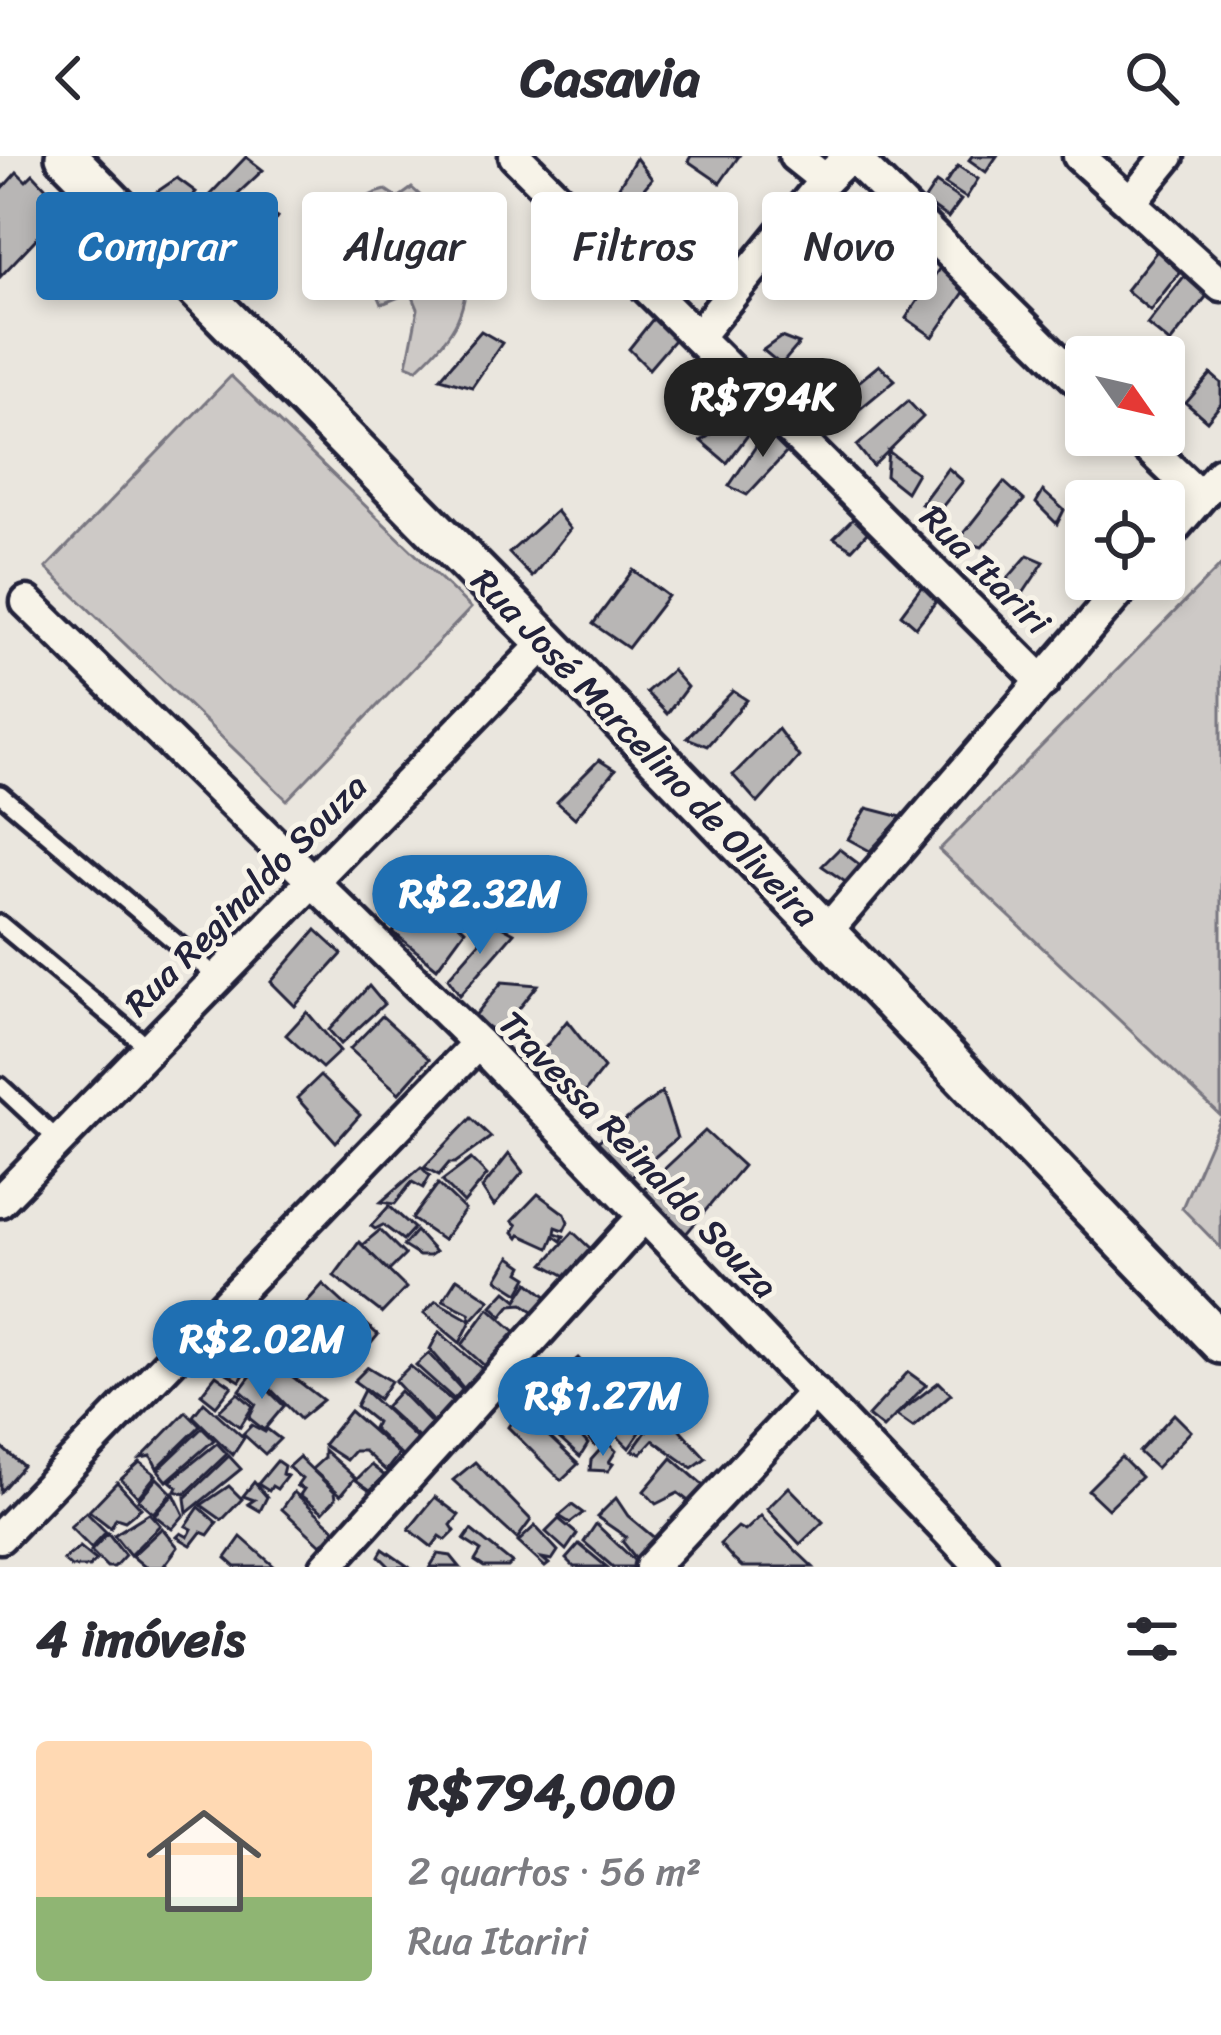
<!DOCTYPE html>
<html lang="pt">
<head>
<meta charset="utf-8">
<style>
	body { margin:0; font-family:Sriracha,sans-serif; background:#f7f7f7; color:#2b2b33; height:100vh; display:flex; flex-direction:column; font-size:45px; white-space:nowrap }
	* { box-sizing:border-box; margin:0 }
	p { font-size:39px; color:#7c7c81 }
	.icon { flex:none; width:66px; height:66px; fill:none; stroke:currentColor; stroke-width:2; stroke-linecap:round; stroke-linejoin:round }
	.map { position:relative; height:1411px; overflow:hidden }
	.drawer { display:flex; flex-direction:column; background:#fff; flex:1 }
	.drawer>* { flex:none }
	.banner { position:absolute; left:36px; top:36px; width:1149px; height:108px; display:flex; gap:24px }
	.needle { width:78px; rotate:124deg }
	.buttons { position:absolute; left:1065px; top:180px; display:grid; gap:24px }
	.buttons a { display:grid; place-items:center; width:120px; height:120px; border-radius:12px; background:#fff; box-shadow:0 6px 18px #0003; font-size:60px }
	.price { position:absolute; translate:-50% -102px; padding:0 27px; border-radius:42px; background:#1f6fb2; color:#fff; font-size:39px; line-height:78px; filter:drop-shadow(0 3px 6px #0008) }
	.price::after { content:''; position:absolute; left:50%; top:72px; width:36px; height:27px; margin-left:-18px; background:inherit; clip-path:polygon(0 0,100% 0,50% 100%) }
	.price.on { background:#222; color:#fff }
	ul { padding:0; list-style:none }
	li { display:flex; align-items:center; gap:36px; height:300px; padding:0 36px }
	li+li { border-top:3px solid #e1e1e2 }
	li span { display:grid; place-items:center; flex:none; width:336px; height:240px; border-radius:12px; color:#555 }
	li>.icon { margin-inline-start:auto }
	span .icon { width:144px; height:144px; fill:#fffc; stroke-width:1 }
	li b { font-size:51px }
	h2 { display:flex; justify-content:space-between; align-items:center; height:144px; padding:0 36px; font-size:51px }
	.pill { padding:0 42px; border-radius:12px; background:#fff; box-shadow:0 6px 18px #0003; font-size:42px; line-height:108px }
	.pill.on { background:#1f6fb2; color:#fff }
	header { display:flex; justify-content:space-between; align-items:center; height:156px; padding:0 36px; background:#fff; font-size:54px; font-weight:700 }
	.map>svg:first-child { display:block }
	.green { fill:#cdc9c6; stroke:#787680; stroke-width:3 }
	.building { fill:#b8b6b5; stroke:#22223b; stroke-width:3 }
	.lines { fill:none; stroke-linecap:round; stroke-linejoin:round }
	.service-casing { stroke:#22223b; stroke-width:24 }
	.minor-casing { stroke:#22223b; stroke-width:39 }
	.tertiary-casing { stroke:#22223b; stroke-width:48 }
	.service { stroke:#f7f3e8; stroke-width:15 }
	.minor { stroke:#f7f3e8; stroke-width:30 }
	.tertiary { stroke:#f7f3e8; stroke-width:39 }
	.labels { text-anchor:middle; stroke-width:10; stroke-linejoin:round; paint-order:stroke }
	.street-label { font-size:36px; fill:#22223b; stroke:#f7f3e8 }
</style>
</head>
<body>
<header><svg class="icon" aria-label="back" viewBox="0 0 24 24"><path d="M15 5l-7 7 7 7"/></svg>Casavia<svg class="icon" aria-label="search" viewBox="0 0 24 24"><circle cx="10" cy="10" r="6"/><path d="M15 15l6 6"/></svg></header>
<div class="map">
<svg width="1221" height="1411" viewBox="0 0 1221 1411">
	<rect width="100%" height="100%" fill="#eae6de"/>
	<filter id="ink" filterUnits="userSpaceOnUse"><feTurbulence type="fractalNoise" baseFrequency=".00833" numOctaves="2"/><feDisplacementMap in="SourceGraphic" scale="24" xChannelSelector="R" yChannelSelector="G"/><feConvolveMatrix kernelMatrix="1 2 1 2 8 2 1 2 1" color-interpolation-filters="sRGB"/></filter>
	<g filter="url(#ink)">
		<!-- green -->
		<g class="green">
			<path d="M412 32 423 42C414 70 414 80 430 105L469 100C465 159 460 172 417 213L407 209 418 153 411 136 382 148 369 118 373 108C344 78 340 45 386 34L398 42Z"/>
			<polygon points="231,220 471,452 287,644 46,412"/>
			<polygon points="1221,409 1221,960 939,694"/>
			<polygon points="1221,962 1221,1092 1182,1052"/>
		</g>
		<!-- building -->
		<g class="building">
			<polygon points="691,0 739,0 720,27 688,5"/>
			<polygon points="972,0 997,0 986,16 969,4"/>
			<polygon points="246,1 263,14 216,58 200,49"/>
			<polygon points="636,2 652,23 628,51 615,37"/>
			<polygon points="958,10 978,23 966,42 945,28"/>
			<polygon points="17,16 26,25 33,18 65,52 0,121 0,35"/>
			<polygon points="177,22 196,36 167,69 148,42"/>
			<polygon points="936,27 961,44 948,62 924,45"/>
			<polygon points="256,48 278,61 256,95 234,74"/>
			<polygon points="651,54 678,71 663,98 637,74"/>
			<polygon points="895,54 918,69 886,116 864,101"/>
			<polygon points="571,77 590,94 561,130 540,108"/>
			<polygon points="1160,91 1184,111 1150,154 1126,134"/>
			<polygon points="941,110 969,129 933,181 906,162"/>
			<polygon points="1185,119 1209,137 1170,187 1147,168"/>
			<polygon points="656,159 686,170 649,213 629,193"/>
			<polygon points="481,175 502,187 472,231 440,222"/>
			<polygon points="781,181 799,188 781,209 763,194"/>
			<polygon points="879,209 895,224 837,272 822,256"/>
			<polygon points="1211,218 1221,227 1221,248 1207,265 1186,247"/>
			<polygon points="716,221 733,233 707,265 686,254"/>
			<polygon points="908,245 923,261 873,310 857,290"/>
			<polygon points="736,262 748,279 727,307 701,285"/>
			<polygon points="767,274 800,282 747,339 729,330"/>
			<polygon points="888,295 917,317 906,336 886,320"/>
			<polygon points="948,312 963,325 938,356 921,348"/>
			<polygon points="1004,326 1024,344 982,391 958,384"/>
			<polygon points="1043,335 1064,354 1057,368 1036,347"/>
			<polygon points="556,355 570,373 532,421 509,397"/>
			<polygon points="856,360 881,362 852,393 834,382"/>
			<polygon points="1028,399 1044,406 1018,445 1001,430"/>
			<polygon points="633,414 668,440 628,492 593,468"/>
			<polygon points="925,426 948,430 916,471 901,458"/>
			<polygon points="672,514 687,531 667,558 646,536"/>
			<polygon points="733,535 747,544 707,590 687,582"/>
			<polygon points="778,573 799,601 758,647 733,619"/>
			<polygon points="599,604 615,614 575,662 557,646"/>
			<polygon points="867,652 902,661 870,695 848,683"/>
			<polygon points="839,693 864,712 860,736 822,710"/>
			<polygon points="430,741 465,774 437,812 393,776"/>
			<polygon points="496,767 514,777 460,839 448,822"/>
			<polygon points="316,774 342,798 295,850 271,826"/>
			<polygon points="502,826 538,829 499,878 473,862"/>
			<polygon points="369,830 384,848 341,888 329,874"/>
			<polygon points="307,856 340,895 322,912 286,879"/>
			<polygon points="382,860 429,903 399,937 350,893"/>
			<polygon points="567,865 604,912 573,951 528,913"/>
			<polygon points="320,920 360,959 336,986 297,942"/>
			<polygon points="662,936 677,982 628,1024 597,986"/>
			<polygon points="471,962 491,981 455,1007 449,1007 439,1019 424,1011"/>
			<polygon points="705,975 743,1010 685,1079 642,1034"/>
			<polygon points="509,998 523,1016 494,1050 482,1032"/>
			<polygon points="471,1003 487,1019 464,1047 442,1025"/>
			<polygon points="421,1011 430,1020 423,1032 412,1026 395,1048 381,1046"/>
			<polygon points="438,1028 465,1054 443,1084 412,1063"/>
			<polygon points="538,1038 565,1058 568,1066 564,1074 556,1071 555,1077 564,1080 561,1085 554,1080 549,1092 520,1079 518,1082 513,1076 517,1069 512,1065"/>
			<polygon points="389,1050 414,1072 403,1084 383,1069 375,1073 371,1070"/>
			<polygon points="380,1074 405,1099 389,1115 362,1089"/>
			<polygon points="416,1075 435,1096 429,1100 419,1100 403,1090"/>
			<polygon points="573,1076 592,1094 580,1110 566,1120 544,1108"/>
			<polygon points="359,1086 406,1132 382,1157 334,1120"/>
			<polygon points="510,1101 523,1110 520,1116 528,1121 519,1137 497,1123"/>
			<polygon points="457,1122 490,1144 471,1165 469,1157 443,1144"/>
			<polygon points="529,1126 554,1146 540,1160 523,1148 511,1149 502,1160 492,1150 506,1135 517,1144"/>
			<polygon points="323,1128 378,1179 350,1213 298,1156"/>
			<polygon points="436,1145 471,1165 460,1187 424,1157"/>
			<polygon points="286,1150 294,1175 280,1197 259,1178"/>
			<polygon points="489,1152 519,1179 488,1213 462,1189"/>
			<polygon points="439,1176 485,1215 466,1235 430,1193"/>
			<polygon points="429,1197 464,1236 455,1244 416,1209"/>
			<polygon points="263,1198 323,1244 300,1263 248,1210"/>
			<polygon points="236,1202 248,1212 240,1225 225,1216"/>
			<polygon points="578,1202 643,1272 629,1292 572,1236 558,1251 543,1232"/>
			<polygon points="410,1210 456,1248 434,1267 395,1225"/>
			<polygon points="368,1211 391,1225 379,1243 354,1225"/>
			<polygon points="908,1216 926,1229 883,1272 868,1260"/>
			<polygon points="252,1218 284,1250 264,1274 249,1262 256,1248 240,1234"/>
			<polygon points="216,1219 232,1230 216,1250 201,1238"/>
			<polygon points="939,1226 951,1238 913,1271 896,1259"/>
			<polygon points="537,1233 588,1288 580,1301 521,1248"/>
			<polygon points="364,1234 419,1285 403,1301 373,1272 376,1266 356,1250"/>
			<polygon points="400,1235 433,1269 420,1283 385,1251"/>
			<polygon points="238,1237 253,1250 240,1271 219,1255"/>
			<polygon points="572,1244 608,1279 595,1290 563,1253"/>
			<polygon points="204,1246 244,1282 233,1299 193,1260"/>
			<polygon points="520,1253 578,1308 561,1324 508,1271"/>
			<polygon points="350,1255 399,1298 386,1315 364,1295 354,1295 346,1304 323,1289"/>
			<polygon points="186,1256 200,1270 157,1312 151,1300 141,1302"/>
			<polygon points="1174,1258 1191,1275 1156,1312 1139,1296"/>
			<polygon points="653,1266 668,1270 673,1266 706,1302 692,1312 653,1284 641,1297 632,1295"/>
			<polygon points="252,1269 265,1276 267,1273 280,1283 265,1298 243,1278"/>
			<polygon points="202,1272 214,1284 167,1325 158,1314"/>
			<polygon points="607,1286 616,1295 609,1306 613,1308 608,1315 590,1314 591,1304"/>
			<polygon points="217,1287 227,1298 185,1338 175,1335 177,1331 170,1325"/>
			<polygon points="0,1290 23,1310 0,1336"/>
			<polygon points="324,1294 355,1322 341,1339 312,1313 324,1302"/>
			<polygon points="229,1300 241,1313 187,1357 185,1342"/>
			<polygon points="299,1301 335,1336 336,1342 323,1356 300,1339 304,1333 297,1330 302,1323 288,1311"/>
			<polygon points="1121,1301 1141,1321 1108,1353 1088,1334"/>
			<polygon points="672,1302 709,1334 696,1351 678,1337 656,1348 644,1335"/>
			<polygon points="277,1305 284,1310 282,1318 287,1320 277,1333 272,1330 269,1335 258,1328"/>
			<polygon points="140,1306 156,1319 138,1341 121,1323"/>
			<polygon points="475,1306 531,1364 517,1383 453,1324"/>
			<polygon points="371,1309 385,1320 370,1334 356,1324"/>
			<polygon points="157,1322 172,1337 153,1357 138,1344"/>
			<polygon points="117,1326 141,1352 125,1365 116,1362 111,1372 89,1355"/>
			<polygon points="254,1326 267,1341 260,1355 248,1348 254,1344 243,1340"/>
			<polygon points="229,1330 242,1343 222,1364 201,1349"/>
			<polygon points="789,1331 823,1366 800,1388 767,1353"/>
			<polygon points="294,1336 339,1377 320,1388 282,1353"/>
			<polygon points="174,1338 184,1359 172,1373 154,1359"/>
			<polygon points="435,1341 459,1359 451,1369 455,1375 446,1384 440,1380 432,1391 409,1373"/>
			<polygon points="616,1342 628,1360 657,1384 639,1406 622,1385 626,1381 597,1361"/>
			<polygon points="572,1349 583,1357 570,1367 559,1360"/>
			<polygon points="199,1351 217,1367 208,1379 201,1376 191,1389 177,1381 181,1377 188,1381 192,1373 186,1370"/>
			<polygon points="86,1356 106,1376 91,1392 70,1371"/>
			<polygon points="149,1357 160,1369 130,1399 114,1379"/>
			<polygon points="761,1360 765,1365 813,1411 742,1411 734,1404 720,1388 738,1371 745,1375"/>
			<polygon points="559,1363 577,1378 566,1394 546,1376"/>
			<polygon points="596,1368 637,1407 634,1411 613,1411 584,1386"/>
			<polygon points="535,1370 558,1395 552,1404 542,1402 549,1408 545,1411 518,1386"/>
			<polygon points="162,1372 178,1391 163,1411 145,1411 132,1400"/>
			<polygon points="471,1374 512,1407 508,1411 484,1411 475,1405 481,1395 464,1384"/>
			<polygon points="108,1377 125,1399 114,1411 107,1411 91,1395"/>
			<polygon points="241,1381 275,1411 236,1411 226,1402"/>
			<polygon points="579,1388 607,1411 574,1411 566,1403"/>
			<polygon points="80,1391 96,1404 89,1411 71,1411 63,1404"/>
			<polygon points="383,1393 409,1411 390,1411 379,1400"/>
			<polygon points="438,1398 451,1400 460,1411 430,1411"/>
		</g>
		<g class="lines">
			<!-- service casing -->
			<g class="service-casing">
				<g id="service">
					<polyline points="0,638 218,822"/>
					<polyline points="0,768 149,892"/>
					<polyline points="0,930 59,985"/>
				</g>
			</g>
			<!-- minor casing -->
			<g class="minor-casing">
				<g id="minor">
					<polyline points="515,0 1043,526"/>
					<polyline points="795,0 825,24"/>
					<polyline points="852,0 1086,232"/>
					<polyline points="1079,0 1221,129"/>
					<polyline points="1132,44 1168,0"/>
					<polyline points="697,181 825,24 850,0"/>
					<polyline points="1135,279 1200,341"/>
					<polyline points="1164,383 1221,317"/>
					<polyline points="27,446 478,887 982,1411"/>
					<polyline points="825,777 1130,423"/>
					<polyline points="0,1045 546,486"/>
					<polyline points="0,1381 478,887"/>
					<polyline points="326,1411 644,1060"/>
					<polyline points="651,1411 815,1236"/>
				</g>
			</g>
			<!-- tertiary casing -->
			<g class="tertiary-casing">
				<polyline id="tertiary" points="66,0 546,486 1221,1187"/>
			</g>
			<!-- service -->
			<use href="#service" class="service"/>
			<!-- minor -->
			<use href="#minor" class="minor"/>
			<!-- tertiary -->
			<use href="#tertiary" class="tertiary"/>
		</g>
	</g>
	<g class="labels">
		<!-- street labels -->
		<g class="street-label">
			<text transform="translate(986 413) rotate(45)" y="13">Rua Itariri</text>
			<text transform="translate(646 591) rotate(46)" y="13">Rua José Marcelino de Oliveira</text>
			<text transform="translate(245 738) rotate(-45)" y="13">Rua Reginaldo Souza</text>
			<text transform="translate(639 998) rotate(46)" y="13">Travessa Reinaldo Souza</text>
		</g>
	</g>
</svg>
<div class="buttons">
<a><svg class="needle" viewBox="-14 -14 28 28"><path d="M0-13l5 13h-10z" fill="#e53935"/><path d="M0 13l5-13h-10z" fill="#7c7c81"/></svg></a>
<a><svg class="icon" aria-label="locate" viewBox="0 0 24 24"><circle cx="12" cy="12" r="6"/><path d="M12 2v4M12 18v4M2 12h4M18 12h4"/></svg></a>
</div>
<b class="price on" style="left:763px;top:304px">R$794K</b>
<b class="price" style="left:480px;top:801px">R$2.32M</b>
<b class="price" style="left:262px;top:1246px">R$2.02M</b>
<b class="price" style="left:603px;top:1303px">R$1.27M</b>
<div class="banner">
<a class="pill on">Comprar</a>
<a class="pill">Alugar</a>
<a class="pill">Filtros</a>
<a class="pill">Novo</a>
</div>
</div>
<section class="drawer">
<h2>4 imóveis<svg class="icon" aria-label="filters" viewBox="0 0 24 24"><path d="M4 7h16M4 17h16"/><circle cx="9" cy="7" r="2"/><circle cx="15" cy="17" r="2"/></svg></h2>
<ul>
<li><span style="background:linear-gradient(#ffd9b3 65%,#8fb573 0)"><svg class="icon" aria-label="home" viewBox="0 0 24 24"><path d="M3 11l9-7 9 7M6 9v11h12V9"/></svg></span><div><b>R$794,000</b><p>2 quartos · 56 m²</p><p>Rua Itariri</p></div></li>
</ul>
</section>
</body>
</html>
